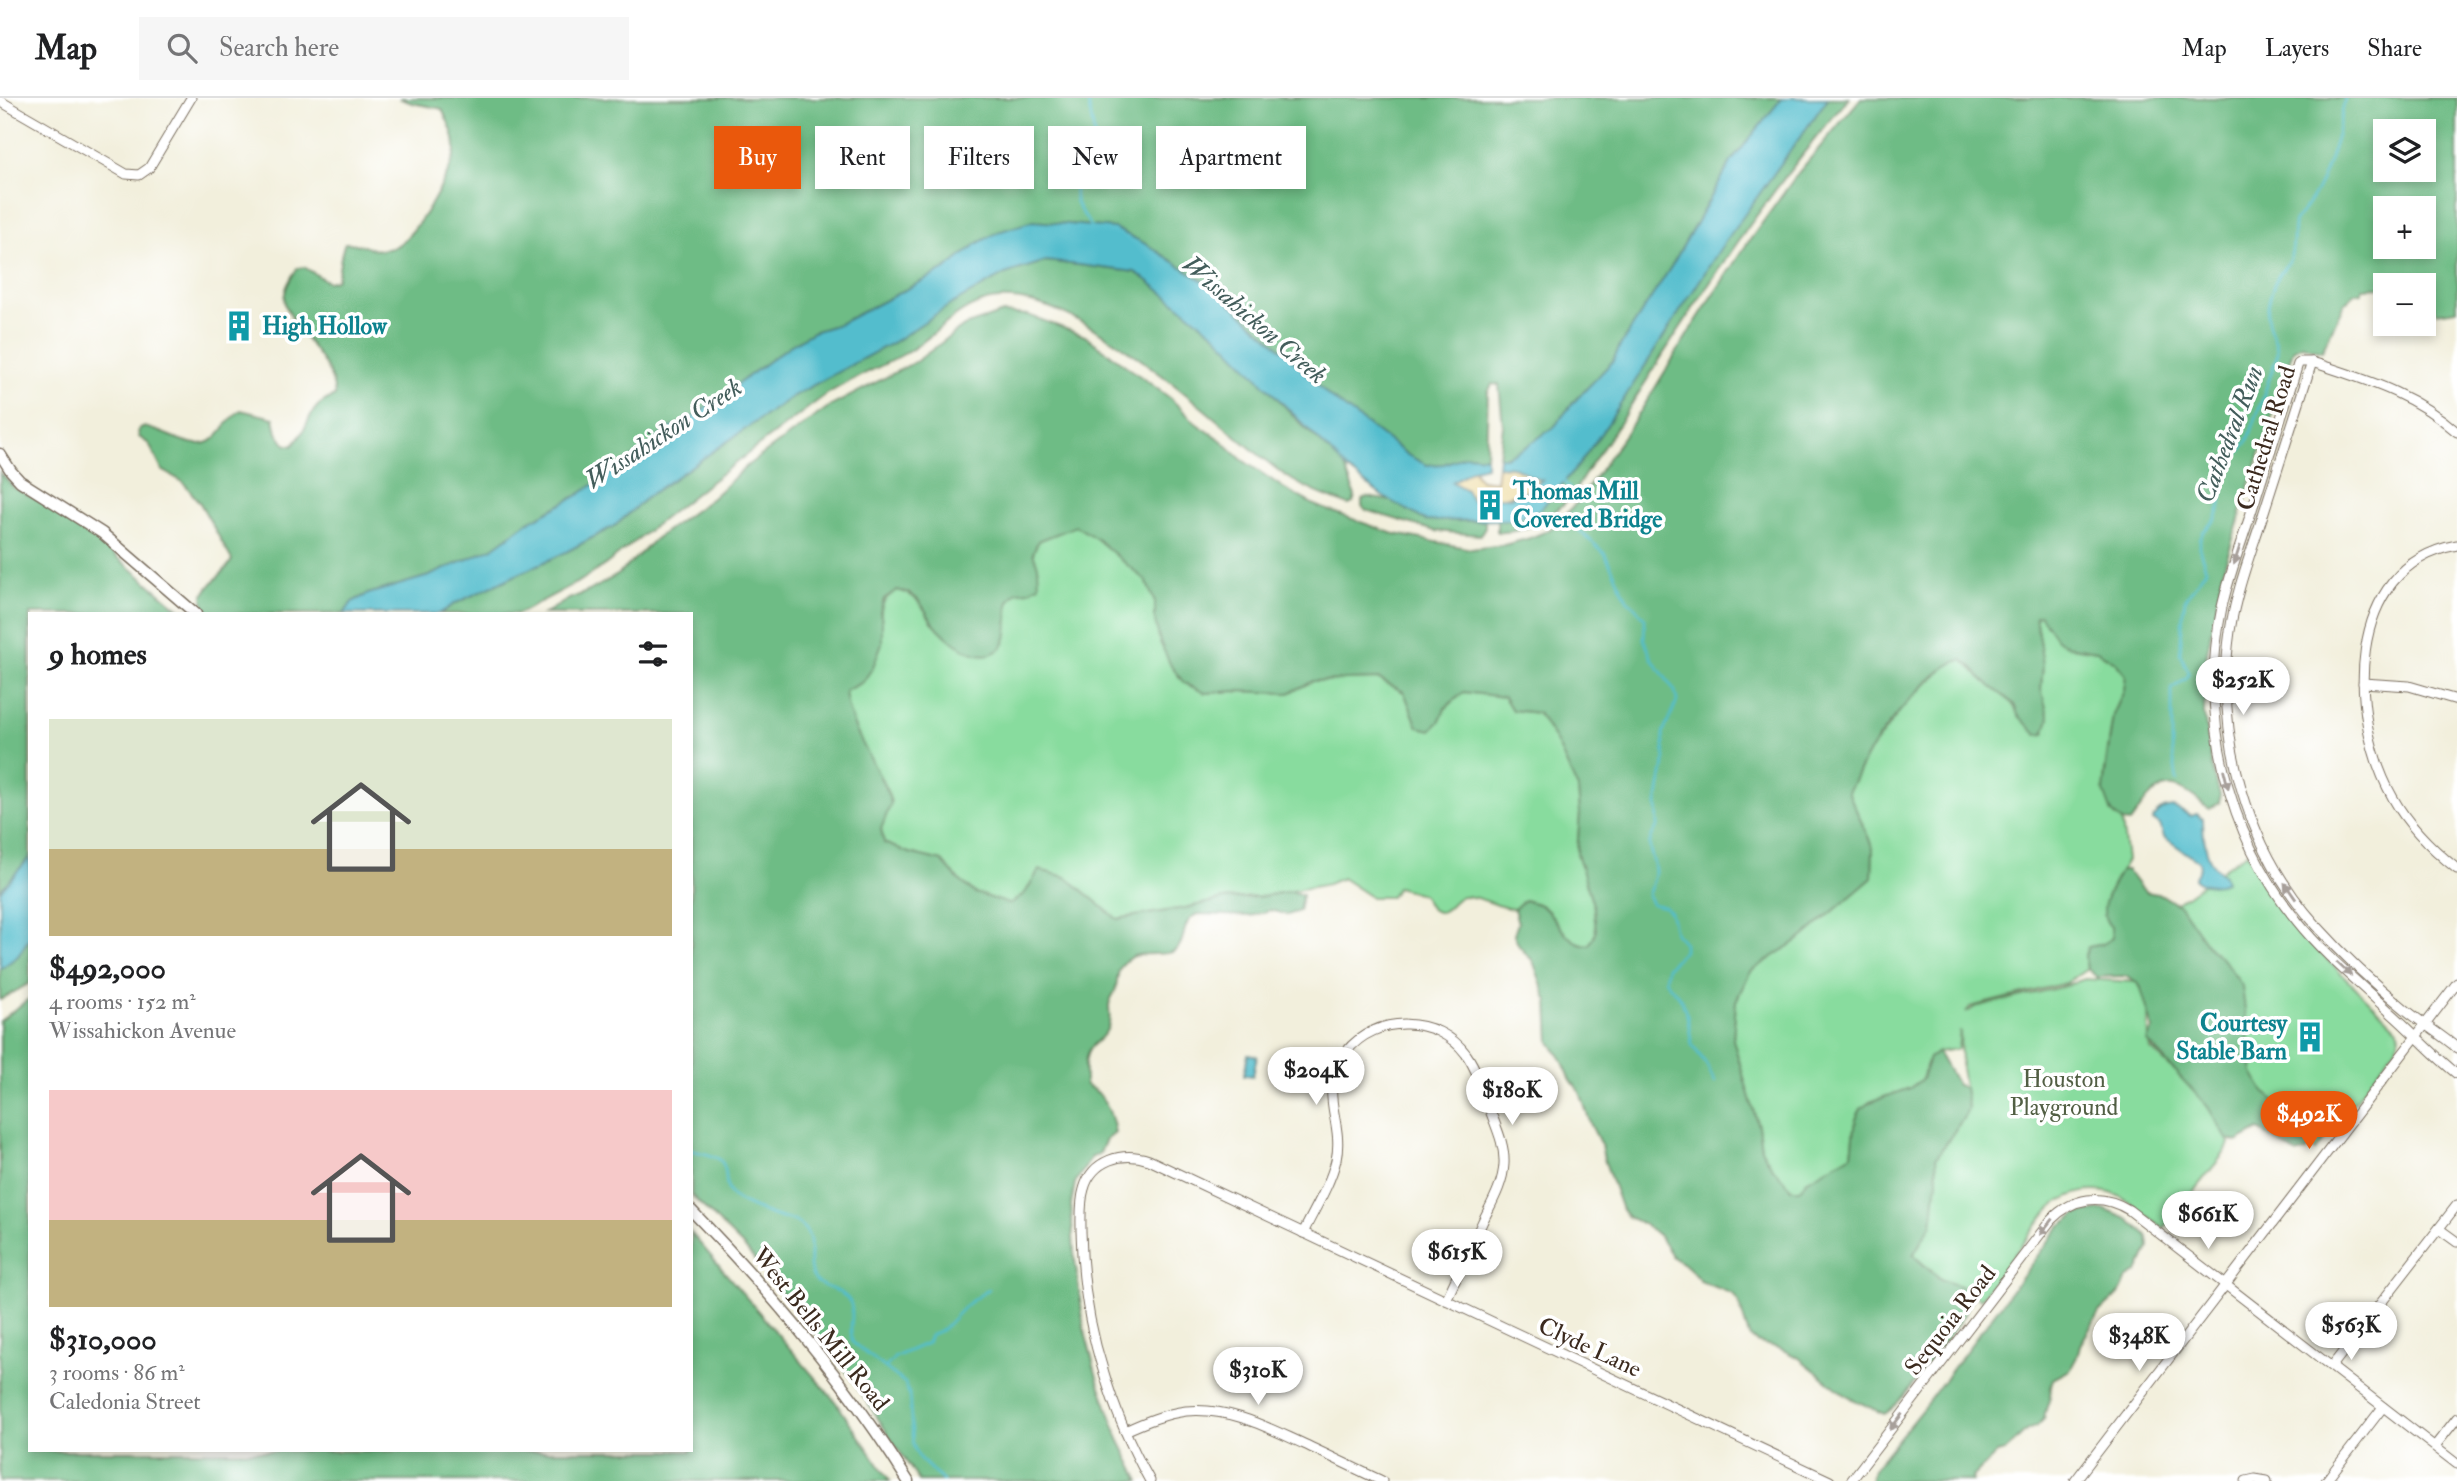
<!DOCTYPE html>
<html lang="en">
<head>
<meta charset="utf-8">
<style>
	body { margin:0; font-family:"IM FELL Double Pica",serif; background:#f6f6f6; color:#202124; height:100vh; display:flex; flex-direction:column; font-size:26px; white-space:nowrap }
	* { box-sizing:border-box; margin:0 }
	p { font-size:23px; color:#757577 }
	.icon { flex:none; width:38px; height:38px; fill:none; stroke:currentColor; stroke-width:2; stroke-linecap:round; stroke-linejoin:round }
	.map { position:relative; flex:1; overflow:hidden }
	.panel { position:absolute; left:28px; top:514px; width:665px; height:840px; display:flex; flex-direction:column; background:#fff; border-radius:0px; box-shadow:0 4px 10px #0003 }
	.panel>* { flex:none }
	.hud { position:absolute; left:714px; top:28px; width:665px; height:63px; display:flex; gap:14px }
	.tools { position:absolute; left:2373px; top:21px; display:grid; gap:14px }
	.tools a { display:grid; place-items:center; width:63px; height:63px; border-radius:0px; background:#fff; box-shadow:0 4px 10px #0003; font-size:35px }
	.price { position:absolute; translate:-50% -60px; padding:0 16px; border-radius:24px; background:#fff; color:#222; font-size:23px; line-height:46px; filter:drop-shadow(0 2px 4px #0008) }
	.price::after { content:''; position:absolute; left:50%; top:42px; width:21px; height:16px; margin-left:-10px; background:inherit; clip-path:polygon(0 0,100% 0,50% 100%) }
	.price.selected { background:#ea580c; color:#fff }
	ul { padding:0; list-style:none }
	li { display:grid; align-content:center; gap:14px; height:371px; padding:0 21px }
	li span { display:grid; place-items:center; height:217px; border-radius:0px; color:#555 }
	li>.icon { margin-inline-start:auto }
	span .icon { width:126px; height:126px; fill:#fffc; stroke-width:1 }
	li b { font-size:30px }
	h2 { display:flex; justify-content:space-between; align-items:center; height:84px; padding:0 21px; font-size:30px }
	.chip { padding:0 24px; border-radius:0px; background:#fff; box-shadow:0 4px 10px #0003; font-size:24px; line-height:63px }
	.chip.selected { background:#ea580c; color:#fff }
	header { display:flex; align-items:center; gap:42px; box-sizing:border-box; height:98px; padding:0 35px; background:#fff; border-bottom:2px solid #e0e0e0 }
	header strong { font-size:33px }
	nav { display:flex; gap:38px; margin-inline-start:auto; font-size:24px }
	.search { width:490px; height:63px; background:#f6f6f6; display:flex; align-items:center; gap:18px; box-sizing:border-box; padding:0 24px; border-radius:0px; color:#757577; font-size:26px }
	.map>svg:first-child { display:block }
	.green { fill:#88dc9e; stroke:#62835e; stroke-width:2 }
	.forest { fill:#6ebc85; stroke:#547352; stroke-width:2; fill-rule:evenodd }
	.sand { fill:#eeda9e; stroke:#94825e; stroke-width:2 }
	.water { fill:#52bdcd; stroke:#467476; stroke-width:2 }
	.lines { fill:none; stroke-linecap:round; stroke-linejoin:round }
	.stream { stroke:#52bdcd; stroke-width:2.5 }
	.minor-casing { stroke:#7b6f60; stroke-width:11 }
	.tertiary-casing { stroke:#7b6f60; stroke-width:13 }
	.minor { stroke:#fff; stroke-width:9 }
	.tertiary { stroke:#fff; stroke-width:10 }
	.oneway { fill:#a79f9a }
	.labels { text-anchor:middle; stroke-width:7; stroke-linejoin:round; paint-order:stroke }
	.culture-label { font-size:24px; font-weight:bold; fill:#0d838f; stroke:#fff; text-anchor:start }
	.street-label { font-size:24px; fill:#3b2a1e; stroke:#fff }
	.park-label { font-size:24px; fill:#525f44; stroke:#fff }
	.water-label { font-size:26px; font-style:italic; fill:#435d5b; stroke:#fff }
</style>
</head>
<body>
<header>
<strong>Map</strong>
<div class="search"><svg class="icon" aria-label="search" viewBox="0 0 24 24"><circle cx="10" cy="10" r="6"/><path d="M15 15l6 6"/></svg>Search here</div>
<nav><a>Map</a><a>Layers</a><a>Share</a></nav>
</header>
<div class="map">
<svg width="2457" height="1383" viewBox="0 0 2457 1383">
	<rect width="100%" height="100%" fill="#fff"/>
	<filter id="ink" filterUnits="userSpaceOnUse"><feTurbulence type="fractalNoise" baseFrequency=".0143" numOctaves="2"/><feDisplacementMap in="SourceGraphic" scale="14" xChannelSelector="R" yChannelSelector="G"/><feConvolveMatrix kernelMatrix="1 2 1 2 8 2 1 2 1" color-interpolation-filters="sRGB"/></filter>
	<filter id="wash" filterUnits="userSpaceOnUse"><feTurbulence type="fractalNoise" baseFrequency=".00686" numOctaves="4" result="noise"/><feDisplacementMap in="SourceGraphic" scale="28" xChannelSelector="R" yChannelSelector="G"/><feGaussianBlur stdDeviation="1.57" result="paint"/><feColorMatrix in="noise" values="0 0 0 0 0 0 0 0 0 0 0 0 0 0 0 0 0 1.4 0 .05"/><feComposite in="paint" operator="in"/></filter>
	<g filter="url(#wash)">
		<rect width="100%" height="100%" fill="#f2efdc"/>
		<!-- green -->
		<g class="green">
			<path d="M1076 428 1097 441 1146 483 1155 504V523L1205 595 1236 593 1289 595 1313 583 1379 581 1404 594 1418 629 1439 624 1445 611 1464 594 1504 599 1512 612 1537 615 1556 643 1578 691 1580 715 1577 755 1594 810 1596 835 1589 847C1562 846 1558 817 1541 807 1536 805 1529 804 1524 802L1514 811 1507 810C1495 807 1475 797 1463 798 1451 800 1446 823 1430 810 1427 806 1425 800 1422 796L1397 789 1391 799H1371L1342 780 1328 786 1259 799 1224 801 1185 810 1117 821 1093 802 1025 795 1010 806 975 795 958 781 942 763 909 755 884 745 881 731 891 704 884 685 863 651 847 613 845 593 863 584 882 523C878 508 884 501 897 492 918 497 922 508 933 525L1007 532 1008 504 1017 494 1029 493 1038 468 1033 455 1038 443Z"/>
			<path d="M2040 516 2067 548 2097 553 2115 564 2126 577 2124 593 2113 617 2104 679 2112 715 2122 724 2127 762 2108 796 2112 840 2103 846 2088 849 2085 858 2087 871 2066 885 1970 909 1966 915 1975 909 2057 890 2085 881 2136 884C2156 904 2144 928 2151 951L2201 998 2225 1035 2229 1045 2226 1053 2164 1130C2150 1121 2138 1108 2123 1100 2097 1086 2065 1094 2046 1115L1980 1201 1965 1190 1942 1182 1913 1157 1932 1126 1937 1083 1936 1060 1968 1010 1961 970 1960 932 1958 951 1938 954 1929 960 1922 981 1910 990 1870 1004 1861 1011 1856 1021 1852 1056 1800 1091H1792L1771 1068 1761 1051 1758 1028 1733 942 1736 903 1750 874 1803 839 1872 780 1873 750 1848 694 1869 654 1907 604 1951 564 1962 561C1970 567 1975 575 1982 581 1997 593 2012 599 2018 617L2049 621 2041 591 2043 566 2035 518Z"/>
			<polygon points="2247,754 2276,805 2295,830 2398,931 2399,940 2396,949 2316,1053 2260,1009 2175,806"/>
		</g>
		<!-- forest -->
		<g class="forest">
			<path d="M399 0H1782L1731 64 1671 169 1620 248 1613 263 1572 306 1555 328 1523 351 1505 359H1499L1503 328 1499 287 1492 286 1488 294 1486 359 1467 357 1444 366 1427 367 1409 358 1330 299 1284 253 1211 188 1146 146 1114 130 1033 123 978 145 946 171 839 226 813 234 788 249 687 323 666 332 651 346 580 396 527 425 493 450 429 478 368 496 352 504 344 516H212C186 496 223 481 232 462L200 405 183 384 162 372 149 346 139 339 138 332 142 329C162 330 197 358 215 340 226 330 227 322 241 312L274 320 277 335 285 346 292 348C312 330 304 309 335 298 333 264 304 245 290 216 288 213 285 209 285 206 282 194 291 178 298 170L304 169 328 184 336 182C341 170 339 158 345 145 363 144 372 156 392 150 413 144 453 74 455 52 456 38 448 24 442 11 427 7 413 7 399 0Z"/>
			<path d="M1828 0H1849C1778 82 1722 165 1664 255 1640 293 1617 330 1591 367 1584 377 1578 388 1571 398 1553 419 1525 436 1497 434V423L1515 422 1556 394 1578 368 1609 324 1720 150Z"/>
			<path d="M1861 0H2457V212L2437 215 2431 203 2424 197V187L2363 190 2361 194 2354 195 2349 203 2344 205 2322 253 2302 247 2293 252 2224 469 2207 555 2204 616 2212 669 2220 697 2219 705 2209 711C2202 707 2198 701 2191 697 2159 674 2146 704 2130 725L2122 724 2112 715 2103 691 2113 617 2124 593 2126 577 2115 564 2097 553 2067 548 2057 541 2040 517 2035 518 2043 566 2041 591 2049 621 2044 636 2037 637 2018 617 2014 606 1980 580 1973 570 1962 562C1934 567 1885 629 1869 654 1861 667 1855 681 1848 694L1873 750 1872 780 1803 839 1750 874 1736 903 1733 942 1758 1028 1761 1051 1771 1068 1792 1091H1800L1806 1083 1852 1056 1856 1021 1861 1011 1870 1004 1910 990 1922 981 1929 960 1938 954 1957 987 1965 989 1968 1010 1966 1016 1936 1060 1937 1083 1932 1126 1913 1157C1921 1164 1930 1173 1939 1180 1950 1188 1968 1185 1972 1200 1968 1208 1965 1217 1959 1224 1947 1242 1898 1311 1884 1316L1848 1299 1799 1260 1779 1250 1756 1244 1749 1238 1739 1205 1733 1196 1700 1183 1688 1169 1673 1159 1659 1138 1647 1128 1628 1119 1622 1112 1604 1061 1601 1047 1591 1027 1580 994 1571 982 1561 960 1550 944 1548 904 1533 863 1519 848 1514 837 1518 825 1514 811 1524 802C1529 804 1536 805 1540 807 1557 816 1562 846 1589 847L1596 835 1594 810 1577 755 1580 715 1578 691 1556 643 1538 615 1512 612 1504 599 1464 594 1445 610 1439 624 1431 632 1418 629 1404 594 1379 581 1313 583 1289 595 1236 593 1205 595 1184 585 1171 568 1160 544 1155 523V504L1146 483 1097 441 1076 428 1038 443 1033 455 1038 468 1039 487 1029 493 1017 494C1013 498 1009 502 1008 507 1006 521 1012 544 997 553 975 567 945 539 932 523 927 516 923 507 917 501 911 495 905 494 897 492L884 501 880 514 882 523V545L873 569 863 584 845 593C849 635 878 665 891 705L881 731 884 745 909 755 942 763 958 781 975 795 1010 806 1025 795 1039 772 1066 779 1117 821 1185 810 1224 801 1259 799 1291 793 1302 797 1299 813 1288 817 1270 812 1250 818 1197 816C1180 825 1187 841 1177 851 1168 860 1142 852 1130 860 1115 869 1119 879 1115 893 1113 898 1109 902 1109 908 1109 915 1111 922 1108 929 1105 939 1097 942 1091 949 1083 958 1085 975 1085 986 1089 991 1095 991 1099 996 1108 1007 1113 1021 1115 1035L1105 1043 1100 1055 1091 1060 1075 1085 1071 1107 1074 1154 1084 1230 1098 1283 1119 1341 1140 1383H919L850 1278 744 1149 691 1097V516H544L569 501 589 493 619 476 655 441 712 400 748 367 827 310 917 263 964 228 1003 215 1028 217 1085 238 1170 300 1197 326 1221 342 1241 361 1285 391 1314 407 1391 435 1471 451 1504 447 1530 440 1547 433 1558 425 1580 401 1639 316 1691 231 1742 153 1798 75ZM2385 33H2424V72H2385ZM2385 110H2424V149H2385Z"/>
			<path d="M1046 163 1135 174 1147 182 1215 236 1248 268 1301 326 1344 366 1355 398 1353 405 1349 407C1324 398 1298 388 1278 372 1212 323 1069 177 983 204 953 213 931 242 904 256 877 271 850 281 824 298L705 388 605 467 582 482 518 516H439L456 505 566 454 616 427 647 399 793 298 894 244 950 207 1005 176Z"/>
			<polygon points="0,374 14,390 50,408 79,427 185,516 30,516 30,759 0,793"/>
			<polygon points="1367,399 1391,403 1427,423 1485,423 1485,429 1480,437 1435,433 1365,412 1362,408 1362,402"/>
			<path d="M2121 772H2127L2139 788 2147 794 2162 797 2181 809 2208 848 2226 865 2242 888 2253 975 2264 994 2285 1011 2308 1022 2317 1037 2307 1053 2296 1056 2259 1032 2237 1044 2227 1041 2208 1009 2147 943 2153 931 2140 887 2125 878 2097 879 2087 871 2085 858 2088 849 2103 846 2112 840 2111 829C2094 813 2112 788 2121 772Z"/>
			<polygon points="30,839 30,885 0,902 0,871 18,858"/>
			<polygon points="30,900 30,1353 691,1353 691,1135 835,1303 890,1383 0,1383 0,923"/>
			<path d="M2103 1111 2128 1121 2148 1139 2149 1150 2138 1174 2127 1181 2119 1196 2099 1215 2080 1247 2077 1259 2070 1272 2053 1281C2050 1288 2051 1292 2050 1298 2049 1306 2045 1310 2044 1321L2037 1328 2027 1332 2005 1353 1997 1355 1972 1380 1973 1383H1870L1873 1372 1886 1356 1924 1309 2060 1128 2077 1116Z"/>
		</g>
		<!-- sand -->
		<polygon class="sand" points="1498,368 1513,369 1542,382 1523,394 1478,406 1468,399 1466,392 1452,384 1473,371 1480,382 1496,384"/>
		<!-- water -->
		<g class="water">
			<path d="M1782 0H1828L1720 151 1609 324 1578 368 1541 411 1515 422 1427 423 1382 398 1347 371 1215 236 1147 182 1135 174 1046 163 1005 176 950 207 894 244 793 298 647 399 616 427 566 454 456 505 439 516H344L352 504 368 496 429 478 493 450 527 425 580 396 651 346 666 332 687 323 788 249 813 234 839 226 946 171 978 145 998 134 1033 123 1114 130 1146 146 1211 188 1284 253 1330 299 1409 358 1427 367 1444 366 1467 357 1486 359V368L1473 371 1452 384 1466 392 1472 403 1484 405 1500 399H1510L1524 394 1542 382C1530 380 1530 377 1521 372 1514 368 1506 368 1498 368L1499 359H1505L1523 351 1555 328 1572 306 1613 263 1620 248 1671 169 1731 64Z"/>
			<path d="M2173 709 2191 718 2197 716 2203 722C2203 741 2206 767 2224 777L2226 784C2215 788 2201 788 2194 780L2200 769 2199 764 2164 739 2160 727 2153 722C2155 713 2164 710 2173 709Z"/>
			<polygon points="30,759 30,839 18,858 0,871 0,793"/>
			<polygon points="1248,956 1257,958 1253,978 1244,977"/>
		</g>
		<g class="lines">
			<!-- stream -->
			<g class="stream">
				<path d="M1087 0C1090 16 1096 34 1094 50 1091 70 1072 73 1075 100 1076 111 1087 118 1090 129"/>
				<polyline points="1563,382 1571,393"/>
				<path d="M1572 417 1578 431 1605 456 1627 501 1645 520 1644 541 1652 561 1675 593 1677 603 1663 635 1665 660 1657 705 1658 728C1641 751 1655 754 1655 775 1654 783 1650 790 1648 797L1652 806 1665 809 1670 814 1675 835 1684 845V853L1667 869 1665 882 1680 900 1687 917 1692 947 1706 966 1715 984"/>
				<path d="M2177 683 2172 650V591L2187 580 2189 574 2180 556 2183 514 2185 502 2206 471 2200 453V441L2203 434 2216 421 2221 407 2222 393 2232 363 2248 343 2277 258C2279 243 2267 232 2267 216 2268 203 2273 184 2281 174 2284 169 2288 166 2290 160 2295 148 2292 134 2295 122 2325 91 2337 42 2345 0"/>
				<path d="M691 1052C699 1055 715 1056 721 1063 730 1073 722 1088 732 1098 741 1106 769 1116 781 1120 786 1121 791 1121 796 1124 821 1139 804 1158 812 1177 819 1193 841 1188 850 1204 856 1217 847 1229 853 1245L905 1285 909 1296 913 1347 919 1360 943 1383"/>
				<polyline points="886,1269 895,1259 927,1245 930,1237 942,1232 967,1206 989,1191"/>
			</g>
		</g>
	</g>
	<g filter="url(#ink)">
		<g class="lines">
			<!-- minor casing -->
			<g class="minor-casing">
				<g id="minor">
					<polyline points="0,3 126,76 139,77 149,70 191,0"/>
					<path d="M2312 264C2295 316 2279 368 2262 420 2250 457 2236 494 2230 533 2215 637 2246 750 2317 828 2344 858 2375 887 2406 912 2422 925 2440 936 2457 950"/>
					<path d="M2457 334C2413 295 2366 282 2312 264H2301L2298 266C2282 317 2266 367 2250 418 2240 448 2229 478 2222 509 2199 618 2226 735 2297 823 2324 857 2359 885 2391 915 2414 935 2433 957 2457 976"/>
					<path d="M2457 447C2343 468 2348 621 2393 700 2409 729 2432 751 2457 771"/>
					<polyline points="2363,585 2409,588 2457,602"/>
					<polyline points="2439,1131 2457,1144"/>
					<path d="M1303 1135C1314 1112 1330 1087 1336 1062 1345 1022 1315 994 1346 954 1376 916 1437 917 1466 956 1478 973 1484 995 1491 1015 1497 1031 1505 1048 1504 1066 1503 1087 1491 1106 1482 1125 1470 1151 1458 1177 1446 1202"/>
					<polyline points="2332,1268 2457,1107"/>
					<path d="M1125 1333C1145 1324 1164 1316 1186 1313 1230 1309 1266 1329 1304 1346 1330 1358 1356 1371 1382 1383"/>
					<polyline points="2435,1348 2457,1320"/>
					<path d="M1150 1383C1131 1349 1115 1313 1104 1275 1089 1229 1082 1181 1081 1133 1081 1119 1080 1104 1084 1091 1092 1062 1122 1053 1149 1062L1830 1383"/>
					<path d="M1851 1383 2051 1122C2073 1099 2101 1095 2129 1112L2457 1366"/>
					<polyline points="2075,1383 2457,885"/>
					<polyline points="2246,1383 2255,1381 2267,1383"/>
					<polyline points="2326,1383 2383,1309"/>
				</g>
			</g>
			<!-- tertiary casing -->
			<g class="tertiary-casing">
				<g id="tertiary">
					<polyline points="0,356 11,373 20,383 102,435 196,516"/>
					<path d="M691 1112C773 1196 846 1283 908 1383"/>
				</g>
			</g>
			<!-- minor -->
			<use href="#minor" class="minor"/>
			<!-- tertiary -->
			<use href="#tertiary" class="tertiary"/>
		</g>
		<!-- one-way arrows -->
		<defs><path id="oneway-solid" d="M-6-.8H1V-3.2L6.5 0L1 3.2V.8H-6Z" transform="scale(1.75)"/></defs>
		<g class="oneway">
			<use href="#oneway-solid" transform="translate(2237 457) rotate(108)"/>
			<use href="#oneway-solid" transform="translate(2226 681) rotate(76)"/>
			<use href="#oneway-solid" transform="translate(2290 793) rotate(-125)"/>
			<use href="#oneway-solid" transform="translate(2344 871) rotate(43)"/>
			<use href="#oneway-solid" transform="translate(2046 1129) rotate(128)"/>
			<use href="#oneway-solid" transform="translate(1896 1324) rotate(128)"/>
		</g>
	</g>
	<!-- icons -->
	<defs>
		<g id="building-bare" transform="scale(2.415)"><path d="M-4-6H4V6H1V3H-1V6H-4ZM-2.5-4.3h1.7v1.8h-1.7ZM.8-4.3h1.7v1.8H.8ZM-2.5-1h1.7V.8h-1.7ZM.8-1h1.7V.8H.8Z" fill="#0f9aa8" stroke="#fff" stroke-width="2.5" paint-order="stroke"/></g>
	</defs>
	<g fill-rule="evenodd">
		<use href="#building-bare" x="239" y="228"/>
		<use href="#building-bare" x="1490" y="407"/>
		<use href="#building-bare" x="2310" y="939"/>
	</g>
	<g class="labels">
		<!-- culture labels -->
		<g class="culture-label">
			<text x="262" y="236">High Hollow</text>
			<text x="1513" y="401">Thomas Mill<tspan x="1513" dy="28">Covered Bridge</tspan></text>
			<text x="2287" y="933" text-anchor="end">Courtesy<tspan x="2287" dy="28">Stable Barn</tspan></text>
		</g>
		<!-- street labels -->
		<g class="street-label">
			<text transform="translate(2266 340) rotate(-73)" y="8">Cathedral Road</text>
			<text transform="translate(1950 1222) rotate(-52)" y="8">Sequoia Road</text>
			<text transform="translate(821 1231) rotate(51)" y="8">West Bells Mill Road</text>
			<text transform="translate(1590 1249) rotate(25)" y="8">Clyde Lane</text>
		</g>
		<!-- park labels -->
		<g class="park-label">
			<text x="2064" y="989">Houston<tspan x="2064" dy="28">Playground</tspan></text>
		</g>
		<!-- water labels -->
		<g class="water-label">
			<text transform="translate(1255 221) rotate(41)" y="9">Wissahickon Creek</text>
			<text transform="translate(663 335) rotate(-33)" y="9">Wissahickon Creek</text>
			<text transform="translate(2229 336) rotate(-69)" y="9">Cathedral Run</text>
		</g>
	</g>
</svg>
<div class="tools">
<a><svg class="icon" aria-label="layers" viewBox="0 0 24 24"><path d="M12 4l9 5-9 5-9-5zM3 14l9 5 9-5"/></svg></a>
<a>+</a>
<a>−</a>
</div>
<b class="price" style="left:2243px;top:619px">$252K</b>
<b class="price" style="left:1316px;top:1009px">$204K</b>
<b class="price" style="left:1512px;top:1029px">$180K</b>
<b class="price selected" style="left:2309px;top:1053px">$492K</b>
<b class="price" style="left:2208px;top:1153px">$661K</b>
<b class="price" style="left:1457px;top:1191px">$615K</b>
<b class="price" style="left:2351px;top:1264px">$563K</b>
<b class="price" style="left:2139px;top:1275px">$348K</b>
<b class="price" style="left:1258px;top:1309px">$310K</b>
<div class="hud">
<a class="chip selected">Buy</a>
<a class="chip">Rent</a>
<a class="chip">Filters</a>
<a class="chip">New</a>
<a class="chip">Apartment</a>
</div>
<section class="panel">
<h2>9 homes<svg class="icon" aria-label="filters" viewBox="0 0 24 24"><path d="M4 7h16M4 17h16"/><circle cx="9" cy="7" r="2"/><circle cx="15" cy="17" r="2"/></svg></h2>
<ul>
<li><span style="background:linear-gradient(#dfe7d0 60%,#c2b280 0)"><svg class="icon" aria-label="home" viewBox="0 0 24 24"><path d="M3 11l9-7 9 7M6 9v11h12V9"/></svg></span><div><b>$492,000</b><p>4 rooms · 152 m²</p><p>Wissahickon Avenue</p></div></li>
<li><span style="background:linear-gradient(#f6c9c9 60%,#c2b280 0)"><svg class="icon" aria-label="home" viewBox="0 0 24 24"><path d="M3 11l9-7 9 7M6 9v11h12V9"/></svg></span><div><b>$310,000</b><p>3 rooms · 86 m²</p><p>Caledonia Street</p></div></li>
</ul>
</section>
</div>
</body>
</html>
